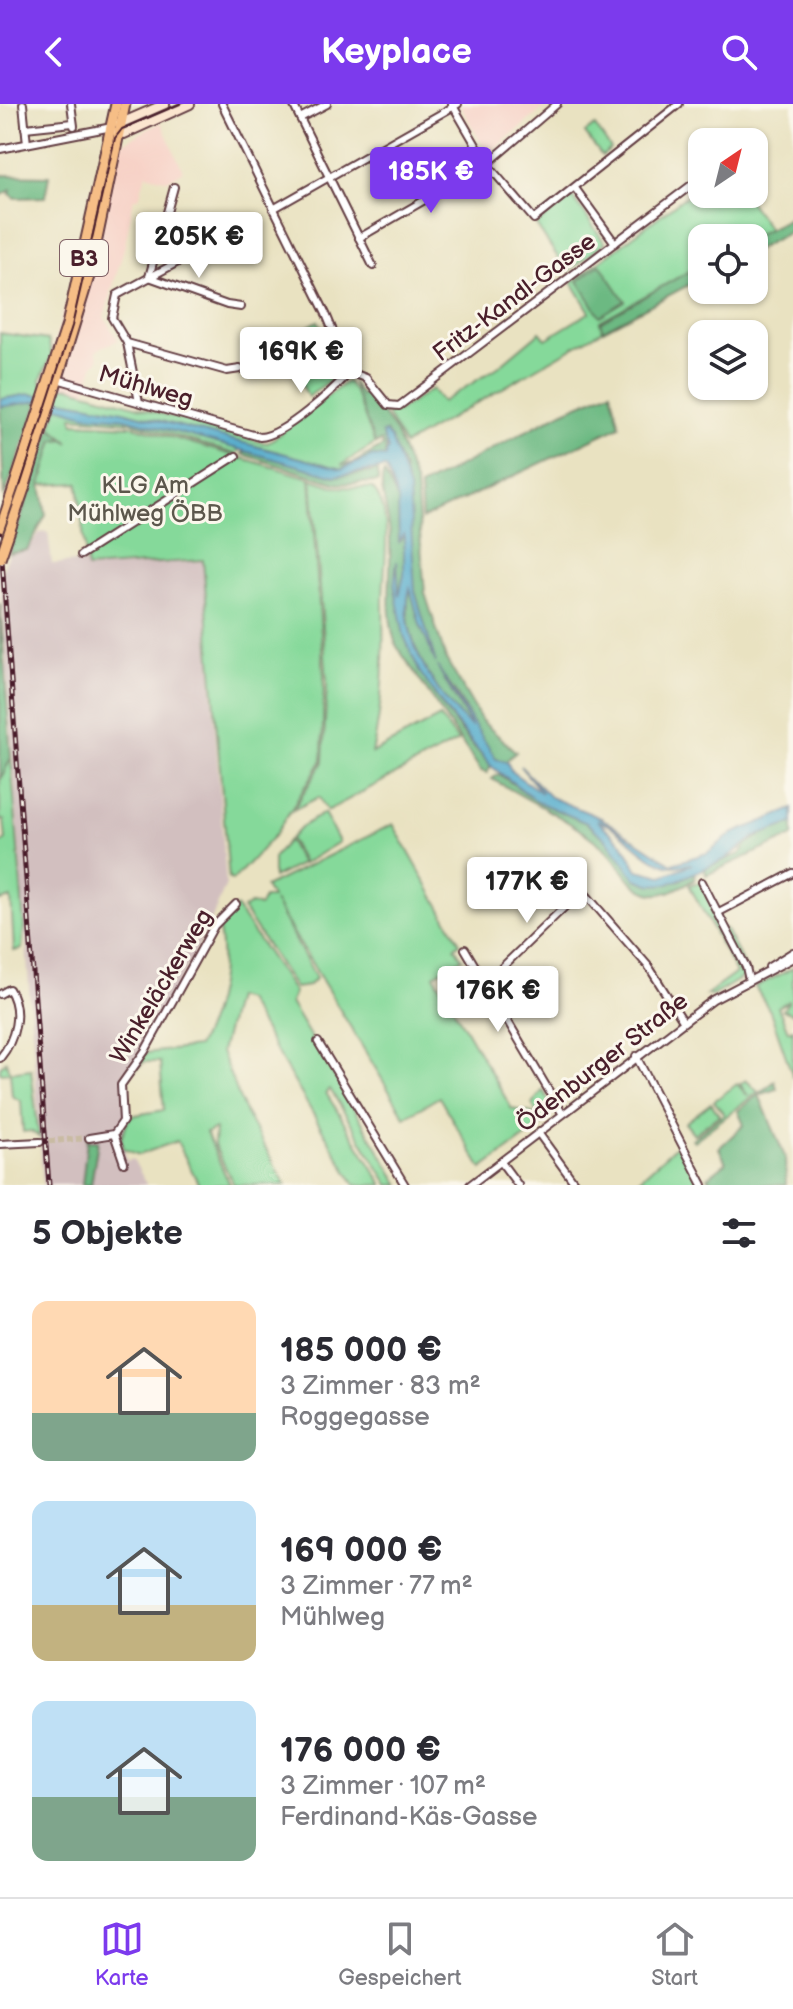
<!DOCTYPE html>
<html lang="de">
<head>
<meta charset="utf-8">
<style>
	body { margin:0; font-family:"Balsamiq Sans",sans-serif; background:#f7f7f7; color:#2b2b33; height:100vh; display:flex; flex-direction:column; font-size:30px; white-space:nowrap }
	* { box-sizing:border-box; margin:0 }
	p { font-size:26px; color:#7c7c81 }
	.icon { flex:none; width:44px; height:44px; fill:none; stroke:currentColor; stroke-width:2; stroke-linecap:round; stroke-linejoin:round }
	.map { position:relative; height:1081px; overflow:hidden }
	.panel { display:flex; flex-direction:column; background:#fff; flex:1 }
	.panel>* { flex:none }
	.needle { width:52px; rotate:35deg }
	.tools { position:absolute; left:688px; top:24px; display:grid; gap:16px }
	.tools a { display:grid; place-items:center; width:80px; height:80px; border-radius:16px; background:#fff; box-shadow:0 2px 6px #0004; font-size:40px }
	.price { position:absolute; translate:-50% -68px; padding:0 18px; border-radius:8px; background:#fff; color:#222; font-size:26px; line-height:52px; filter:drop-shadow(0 2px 4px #0008) }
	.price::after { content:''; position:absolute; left:50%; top:48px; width:24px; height:18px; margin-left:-12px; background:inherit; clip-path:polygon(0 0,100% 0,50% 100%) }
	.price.current { background:#7c3aed; color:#fff }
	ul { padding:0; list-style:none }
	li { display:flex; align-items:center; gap:24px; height:200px; padding:0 32px }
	li span { display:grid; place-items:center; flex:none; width:224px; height:160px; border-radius:16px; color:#555 }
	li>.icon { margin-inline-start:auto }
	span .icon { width:96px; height:96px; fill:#fffc; stroke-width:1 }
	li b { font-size:34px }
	h2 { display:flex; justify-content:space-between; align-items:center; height:96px; padding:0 32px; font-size:34px }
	header { display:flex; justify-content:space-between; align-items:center; height:104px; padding:0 32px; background:#7c3aed; color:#fff; font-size:36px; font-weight:800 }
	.menu { display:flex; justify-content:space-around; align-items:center; height:112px; border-top:2px solid #e1e1e2; background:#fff; font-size:22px; color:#7c7c81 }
	.menu a { display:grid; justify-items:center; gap:4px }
	.menu .current { color:#7c3aed }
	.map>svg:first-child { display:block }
	.built { fill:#f7d1c6 }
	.industrial { fill:#d2bfbf }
	.green { fill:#85d99a; stroke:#687c62; stroke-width:2 }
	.forest { fill:#6cb982; stroke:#5b6c56; stroke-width:2 }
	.water { fill:#4da9cb; stroke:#4c647b; stroke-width:2; fill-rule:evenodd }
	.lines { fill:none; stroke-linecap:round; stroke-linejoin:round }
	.street-tunnel { stroke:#c9bba3; stroke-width:6; stroke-dasharray:6 3; stroke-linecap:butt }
	.street-casing { stroke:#623c42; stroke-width:10 }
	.secondary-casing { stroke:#623c42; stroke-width:12 }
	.primary-casing { stroke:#623c42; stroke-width:13 }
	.street { stroke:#fff; stroke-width:6 }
	.secondary { stroke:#fbe5cf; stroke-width:8 }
	.primary { stroke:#f6be86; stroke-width:9 }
	.tram { stroke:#4a1f2b; stroke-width:2 }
	.rail-casing { stroke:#4a1f2b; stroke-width:5 }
	.rail { stroke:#fbf7ec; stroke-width:2; stroke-dasharray:6; stroke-linecap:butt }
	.primary-bridge-casing { stroke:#623c42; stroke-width:13; stroke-linecap:butt }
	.primary-bridge { stroke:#f6be86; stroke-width:9 }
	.labels { text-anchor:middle; stroke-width:6; stroke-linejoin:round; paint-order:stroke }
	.shield { fill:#fbf7ec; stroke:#7f6065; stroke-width:2 }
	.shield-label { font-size:22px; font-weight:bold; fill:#4a1f2b }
	.street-label { font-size:24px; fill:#4a1f2b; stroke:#fbf7ec }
	.park-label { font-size:24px; fill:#5c574c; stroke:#fbf7ec }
</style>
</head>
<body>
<header><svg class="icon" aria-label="back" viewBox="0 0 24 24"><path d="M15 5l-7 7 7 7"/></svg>Keyplace<svg class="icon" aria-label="search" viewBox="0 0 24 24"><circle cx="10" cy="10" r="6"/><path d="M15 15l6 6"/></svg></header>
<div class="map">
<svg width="793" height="1081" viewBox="0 0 793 1081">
	<rect width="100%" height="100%" fill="#fbf7ec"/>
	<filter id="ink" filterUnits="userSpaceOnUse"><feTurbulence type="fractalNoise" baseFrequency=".0125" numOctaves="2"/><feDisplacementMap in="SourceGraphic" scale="16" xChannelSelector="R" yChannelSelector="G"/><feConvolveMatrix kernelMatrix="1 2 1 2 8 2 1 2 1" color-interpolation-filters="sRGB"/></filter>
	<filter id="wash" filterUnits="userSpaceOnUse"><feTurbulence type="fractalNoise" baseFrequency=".006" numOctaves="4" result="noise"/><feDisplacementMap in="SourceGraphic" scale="32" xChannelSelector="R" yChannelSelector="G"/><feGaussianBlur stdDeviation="1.8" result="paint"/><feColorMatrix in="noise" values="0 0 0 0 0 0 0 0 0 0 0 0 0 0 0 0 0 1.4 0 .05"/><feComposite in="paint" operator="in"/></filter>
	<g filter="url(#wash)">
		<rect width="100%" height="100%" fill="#e9e2c1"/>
		<!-- built -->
		<g class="built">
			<polygon points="463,0 549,0 488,50 461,3"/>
			<polygon points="161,18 183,67 168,76 146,70 139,94 134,94 125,141 104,213 118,236 96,246 99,255 93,262 86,288 42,282 73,174 95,75 103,75 110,46"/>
		</g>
		<!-- industrial -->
		<polygon class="industrial" points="48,428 52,460 79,458 85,459 87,465 203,457 226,780 206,829 143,945 124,970 130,1015 121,1033 127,1057 133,1055 147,1081 91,1081 98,1037 89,1037 87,1031 82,1081 43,1081 0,472 9,450 27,447 39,429"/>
		<!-- green -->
		<g class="green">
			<polygon points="595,22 611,45 602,52 585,29"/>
			<polygon points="702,80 702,90 744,90 769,125 751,134 702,134 702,160 600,217 603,226 404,341 386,308 397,308 432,285 442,298 498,263 540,228 546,235 590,208 572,178"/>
			<polygon points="572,92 605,139 568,168 536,121"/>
			<polygon points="318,217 341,262 337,270 331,265 328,269 333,274 308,293 281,238"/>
			<polygon points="0,229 48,236 52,251 41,275 42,283 69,283 260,338 268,339 347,277 358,294 375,340 341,361 353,359 342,365 123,307 30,290 0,295"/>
			<polygon points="58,302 85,311 125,314 242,345 235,350 130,318 72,313 74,319 133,322 310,374 324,572 322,656 275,731 233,776 229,775 203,456 87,464 78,379 41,381 54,336 66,335 51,323"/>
			<path d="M312 375 336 383 372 384C396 408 382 468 383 500 384 551 384 598 372 649L440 613 458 637 327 707 319 693 293 706 323 658 327 578Z"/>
			<polygon points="11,654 24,822 22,845 14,847 11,794 0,797 0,740 6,736 4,716 0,716 0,676"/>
			<polygon points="324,709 339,738 303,760 290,735 301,723"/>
			<polygon points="393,720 460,839 455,843 462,855 434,871 512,1005 532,1009 542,1021 482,1065 439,993 405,1013 274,797 316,874 308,882 295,884 243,805 251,800 260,802 264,794 272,794 265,783"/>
			<polygon points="288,736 301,760 273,774 273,754"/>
			<polygon points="701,778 720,817 717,819 720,826 725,824 744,861 745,872 712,892 706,891 736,869 689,781"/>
			<path d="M236 803 294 888 290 899 400 1081H389L330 985 326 989 383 1081H355L246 896 235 893 221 948 244 1006 286 1081H234L214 1041 215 1025 206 1029 230 1081H199L177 1037 139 1051 124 1045 121 1033 130 1012 164 1006 160 958H144L134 967 146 949 197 943C217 907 227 862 218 821Z"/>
			<polygon points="793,864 793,910 783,906 789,897 778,903 788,927 793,925 793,973 770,907 755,883"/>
			<polygon points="6,957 10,968 31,965 39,1033 31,1027 23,1028 21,997 12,992 10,968 0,969 0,963"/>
			<polygon points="746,976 758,988 694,1037 692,1035 724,1010 714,997 737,980 748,992 740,980"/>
			<polygon points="543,986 554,1007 542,1017 532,1000"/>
			<polygon points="711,999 719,1011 694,1030 685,1019"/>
			<polygon points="678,1040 700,1081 633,1081"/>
		</g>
		<!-- forest -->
		<g class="forest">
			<polygon points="0,71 49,72 45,93 16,94 10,90 11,86 0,92"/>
			<polygon points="793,112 793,126 754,147 751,134"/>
			<polygon points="600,160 625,197 600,212 578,177"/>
			<polygon points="702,160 702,174 603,226 600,218"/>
			<path d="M352 278 362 292 366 287 395 327 416 381 425 489 446 555 482 617 516 648 505 658H500C475 633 467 598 443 573L472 624C437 594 398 532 410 484L433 552 415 487 404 366 387 329 385 353 353 359 383 342 381 337 375 340Z"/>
			<polygon points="611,287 620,322 422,415 420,383 564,307"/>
			<polygon points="24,297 39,297 4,393 0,303"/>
			<polygon points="51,323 69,339 65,335 54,336 41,380 46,411 27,446 9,449"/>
			<polygon points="248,346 335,372 374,368 378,363 378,378 338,380 242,350"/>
			<path d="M384 369 398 396 399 439 404 429V471L399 492 396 461C392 541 439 605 491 662L487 669 481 667 396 541C383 503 394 462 389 422 387 405 378 380 384 369Z"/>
			<polygon points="0,499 11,654 0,676"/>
			<path d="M499 670 538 698 586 719 606 735 636 775 652 781 680 776 696 766 694 776C681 782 667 792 653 790 628 785 622 759 604 744 571 716 529 697 492 675Z"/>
			<polygon points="793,719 793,732 706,771 705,764 740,750 747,740 767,728"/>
			<polygon points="775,977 777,985 759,991 785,1053 786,1081 712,1081 708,1073 726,1059 719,1044 744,1021 738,1007"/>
			<polygon points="88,1027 89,1037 98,1037 91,1081 82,1081"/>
		</g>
		<!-- water -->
		<path class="water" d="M30 290 123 307 342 365 373 352 385 353 388 345 382 329 385 328 391 334 409 385 415 487 436 559 420 521 410 484C397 531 437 594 472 623L437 562 496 655 507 658 512 668 542 689 520 662 550 693 601 714 672 760 707 749 732 730 793 705V719L755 733 726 755 669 780 652 781 636 775 606 735 587 719 538 698 491 662 448 609 419 567 404 532 394 481 397 457 399 492 404 471V429L399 439 398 396 386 364 335 372 125 314 85 311 39 297 0 303V295ZM597 716C624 725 641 753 667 761 675 764 685 760 692 760L662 772 638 766 623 740Z"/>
	</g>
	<g filter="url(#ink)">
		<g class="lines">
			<!-- street-tunnel -->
			<polyline class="street-tunnel" points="40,1038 89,1034"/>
			<!-- street casing -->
			<g class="street-casing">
				<g id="street">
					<polyline points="23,0 27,40"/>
					<polyline points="71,0 74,22"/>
					<polyline points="222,0 326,210 350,268"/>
					<polyline points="293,0 373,162"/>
					<polyline points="452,0 487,60 534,115 679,0"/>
					<polyline points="300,14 327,0"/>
					<polyline points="25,24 73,19"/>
					<polyline points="0,45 112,23"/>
					<polyline points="174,83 149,173 227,201 241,203"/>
					<polyline points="575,84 615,139"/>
					<polyline points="273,105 458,0"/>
					<polyline points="359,134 487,60 557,0"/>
					<polyline points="127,239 227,267 240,265"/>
					<polyline points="350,268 366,274 388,301 399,302 702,73"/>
					<path d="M57 275 260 333C284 332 333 286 350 268"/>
					<polyline points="139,298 127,239 112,214 117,191 211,140"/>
					<polyline points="81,451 236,352"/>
					<polyline points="702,778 746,863 749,876"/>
					<polyline points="719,808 793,769"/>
					<polyline points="465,845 562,1009"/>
					<polyline points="769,863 793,848"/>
					<polyline points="486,879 582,786 649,863 683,917"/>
					<path d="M0 890 9 885C23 907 15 936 0 954"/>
					<polyline points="318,938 405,1081"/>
					<polyline points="636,952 703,1081"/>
					<polyline points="114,1030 123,1017 121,981 145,947 214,822 236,800"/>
					<polyline points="114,1030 124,1059"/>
					<polyline points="539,1030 576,1081"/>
					<polyline points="89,1034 114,1030"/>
					<polyline points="0,1040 40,1038"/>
					<polyline points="501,1058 518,1081"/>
					<polyline points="470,1081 713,896 793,854"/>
				</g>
			</g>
			<!-- secondary casing -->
			<g class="secondary-casing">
				<g id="secondary">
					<polyline points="119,20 165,0"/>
					<polyline points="117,28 124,30 190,0"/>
				</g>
			</g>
			<!-- primary casing -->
			<g class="primary-casing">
				<g id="primary">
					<polyline points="24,385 90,169 125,0"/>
					<polyline points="0,426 67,221 116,0"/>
				</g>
			</g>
			<!-- street -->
			<use href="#street" class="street"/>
			<!-- secondary -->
			<use href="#secondary" class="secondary"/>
			<!-- primary -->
			<use href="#primary" class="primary"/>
			<!-- tram -->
			<polyline class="tram" points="0,444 72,222 115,34 122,25 180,0"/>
			<!-- rail casing -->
			<g class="rail-casing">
				<polyline id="rail" points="0,430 49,1081"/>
			</g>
			<!-- rail -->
			<use href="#rail" class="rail"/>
			<!-- primary-bridge casing -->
			<g class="primary-bridge-casing">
				<polyline id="primary-bridge" points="0,455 24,385"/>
			</g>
			<!-- primary-bridge -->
			<use href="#primary-bridge" class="primary-bridge"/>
		</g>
	</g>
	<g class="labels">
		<!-- shield labels -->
		<rect class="shield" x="60" y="136" width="48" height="36" rx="6"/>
		<g class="shield-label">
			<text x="84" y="162">B3</text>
		</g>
		<!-- street labels -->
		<g class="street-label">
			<text transform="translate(514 193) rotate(-37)" y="8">Fritz-Kandl-Gasse</text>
			<text transform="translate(146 282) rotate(16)" y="8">Mühlweg</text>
			<text transform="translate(161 882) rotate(-59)" y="8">Winkeläckerweg</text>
			<text transform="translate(602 958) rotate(-38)" y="8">Ödenburger Straße</text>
		</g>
		<!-- park labels -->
		<g class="park-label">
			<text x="145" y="389">KLG Am<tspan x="145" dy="28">Mühlweg ÖBB</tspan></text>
		</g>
	</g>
</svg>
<div class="tools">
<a><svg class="needle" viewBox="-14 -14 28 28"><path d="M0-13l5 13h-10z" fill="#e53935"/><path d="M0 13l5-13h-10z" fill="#7c7c81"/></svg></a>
<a><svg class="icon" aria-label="locate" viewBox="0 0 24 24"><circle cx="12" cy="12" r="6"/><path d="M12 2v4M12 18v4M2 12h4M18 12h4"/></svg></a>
<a><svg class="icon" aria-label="layers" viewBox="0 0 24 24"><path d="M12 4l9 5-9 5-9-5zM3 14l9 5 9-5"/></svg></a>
</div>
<b class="price current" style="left:431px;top:111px">185K €</b>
<b class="price" style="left:199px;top:176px">205K €</b>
<b class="price" style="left:301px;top:291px">169K €</b>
<b class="price" style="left:527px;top:821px">177K €</b>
<b class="price" style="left:498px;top:930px">176K €</b>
</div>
<section class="panel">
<h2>5 Objekte<svg class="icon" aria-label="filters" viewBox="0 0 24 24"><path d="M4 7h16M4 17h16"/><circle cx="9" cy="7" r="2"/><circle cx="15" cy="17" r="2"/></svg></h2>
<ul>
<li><span style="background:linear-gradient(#ffd9b3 70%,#7fa58c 0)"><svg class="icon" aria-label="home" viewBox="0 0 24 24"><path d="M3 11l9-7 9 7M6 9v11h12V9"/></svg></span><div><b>185 000 €</b><p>3 Zimmer · 83 m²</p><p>Roggegasse</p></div></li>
<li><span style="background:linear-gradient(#bfe0f5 65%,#c2b280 0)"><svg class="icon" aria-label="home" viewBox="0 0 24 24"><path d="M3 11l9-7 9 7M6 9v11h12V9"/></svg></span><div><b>169 000 €</b><p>3 Zimmer · 77 m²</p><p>Mühlweg</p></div></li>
<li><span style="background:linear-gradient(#bfe0f5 60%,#7fa58c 0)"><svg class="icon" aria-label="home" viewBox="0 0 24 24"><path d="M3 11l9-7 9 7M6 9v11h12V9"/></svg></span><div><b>176 000 €</b><p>3 Zimmer · 107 m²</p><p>Ferdinand-Käs-Gasse</p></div></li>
</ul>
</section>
<nav class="menu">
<a class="current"><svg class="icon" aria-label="map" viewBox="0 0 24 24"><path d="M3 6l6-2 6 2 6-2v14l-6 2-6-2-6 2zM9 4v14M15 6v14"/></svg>Karte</a>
<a><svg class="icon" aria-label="saved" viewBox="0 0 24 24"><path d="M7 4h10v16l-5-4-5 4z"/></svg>Gespeichert</a>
<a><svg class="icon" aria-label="home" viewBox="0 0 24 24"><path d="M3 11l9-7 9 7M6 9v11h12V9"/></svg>Start</a>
</nav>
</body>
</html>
